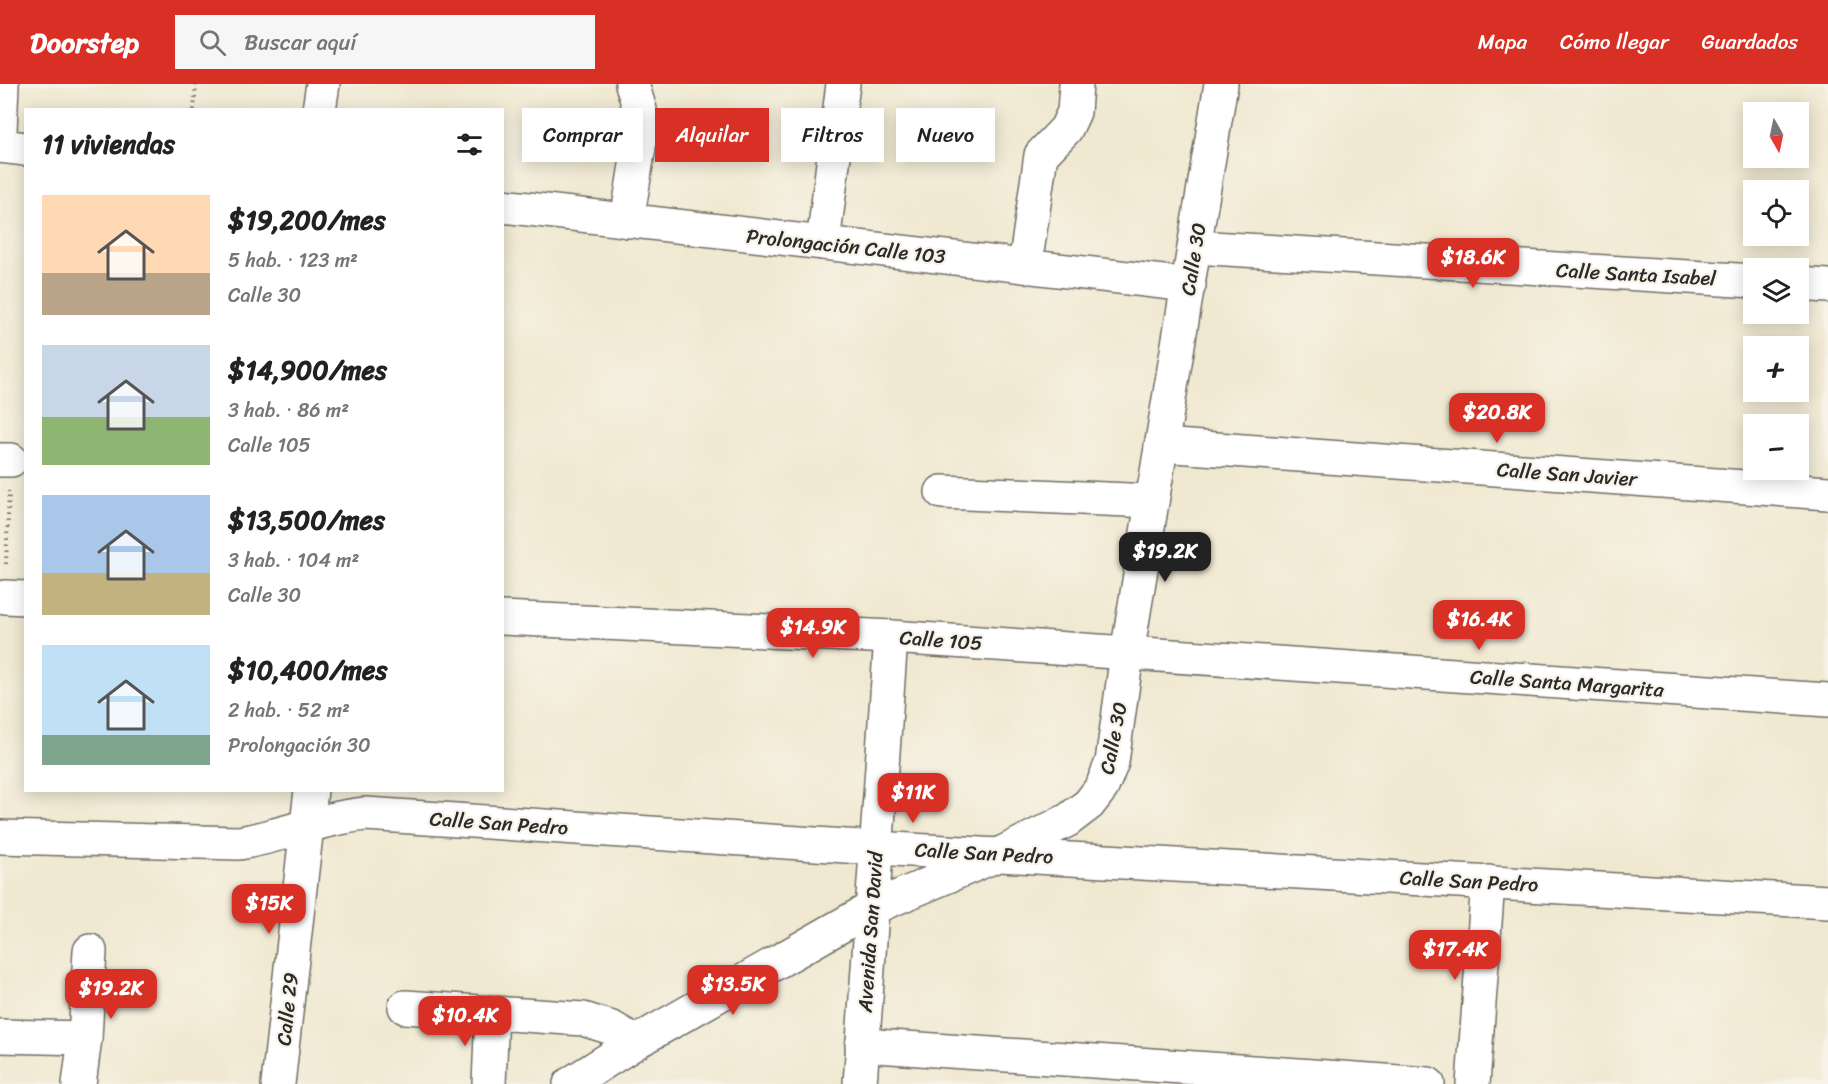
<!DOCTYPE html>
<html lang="es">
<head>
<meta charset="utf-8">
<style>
	body { margin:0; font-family:Sriracha,sans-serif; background:#f6f6f6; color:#222; height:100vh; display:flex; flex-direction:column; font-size:22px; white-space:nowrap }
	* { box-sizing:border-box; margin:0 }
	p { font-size:20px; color:#767676 }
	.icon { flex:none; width:33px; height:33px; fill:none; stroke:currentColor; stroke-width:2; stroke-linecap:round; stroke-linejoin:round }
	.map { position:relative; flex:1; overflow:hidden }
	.details { position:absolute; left:24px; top:24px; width:480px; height:684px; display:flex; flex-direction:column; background:#fff; border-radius:0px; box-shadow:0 3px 15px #0003 }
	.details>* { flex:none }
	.banner { position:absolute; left:522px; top:24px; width:570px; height:54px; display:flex; gap:12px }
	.needle { width:39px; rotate:171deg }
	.controls { position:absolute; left:1743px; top:18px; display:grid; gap:12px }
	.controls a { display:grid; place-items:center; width:66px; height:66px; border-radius:0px; background:#fff; box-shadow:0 3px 15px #0003; font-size:30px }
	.price { position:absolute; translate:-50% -51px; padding:0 14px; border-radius:12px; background:#d93025; color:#fff; font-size:20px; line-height:39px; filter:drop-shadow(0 2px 3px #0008) }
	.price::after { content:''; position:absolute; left:50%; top:36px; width:18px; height:14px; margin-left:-9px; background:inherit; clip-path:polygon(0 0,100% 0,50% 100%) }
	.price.selected { background:#222; color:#fff }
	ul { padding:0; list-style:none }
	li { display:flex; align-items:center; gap:18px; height:150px; padding:0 18px }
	li span { display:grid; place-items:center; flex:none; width:168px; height:120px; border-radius:0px; color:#555 }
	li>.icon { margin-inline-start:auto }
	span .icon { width:72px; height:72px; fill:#fffc; stroke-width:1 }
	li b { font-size:26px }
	h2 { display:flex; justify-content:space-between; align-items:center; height:72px; padding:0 18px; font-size:26px }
	.tag { padding:0 21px; border-radius:0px; background:#fff; box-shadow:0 3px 15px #0003; font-size:21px; line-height:54px }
	.tag.selected { background:#d93025; color:#fff }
	header { display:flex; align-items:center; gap:36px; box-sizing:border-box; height:84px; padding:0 30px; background:#d93025; color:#fff }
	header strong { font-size:28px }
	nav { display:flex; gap:33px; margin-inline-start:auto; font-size:21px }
	.search { width:420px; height:54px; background:#f6f6f6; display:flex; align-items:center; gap:15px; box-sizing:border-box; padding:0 21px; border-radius:0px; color:#767676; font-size:22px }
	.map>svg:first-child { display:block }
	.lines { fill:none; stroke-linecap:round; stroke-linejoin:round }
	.minor-casing { stroke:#706d65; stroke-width:36 }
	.path { stroke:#706d65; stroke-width:4; stroke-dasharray:1.5 4.5; stroke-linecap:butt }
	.minor { stroke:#fff; stroke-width:33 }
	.labels { text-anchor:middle; stroke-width:4.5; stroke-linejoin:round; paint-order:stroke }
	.street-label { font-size:20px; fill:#2b2b2b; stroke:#f7f3e8 }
</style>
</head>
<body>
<header>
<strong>Doorstep</strong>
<div class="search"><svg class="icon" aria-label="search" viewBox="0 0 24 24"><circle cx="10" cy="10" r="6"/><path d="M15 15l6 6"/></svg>Buscar aquí</div>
<nav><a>Mapa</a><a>Cómo llegar</a><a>Guardados</a></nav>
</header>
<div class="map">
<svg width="1828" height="1000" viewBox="0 0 1828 1000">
	<rect width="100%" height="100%" fill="#f7f3e8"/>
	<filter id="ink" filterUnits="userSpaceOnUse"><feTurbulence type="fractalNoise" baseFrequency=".0167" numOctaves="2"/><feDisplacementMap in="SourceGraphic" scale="12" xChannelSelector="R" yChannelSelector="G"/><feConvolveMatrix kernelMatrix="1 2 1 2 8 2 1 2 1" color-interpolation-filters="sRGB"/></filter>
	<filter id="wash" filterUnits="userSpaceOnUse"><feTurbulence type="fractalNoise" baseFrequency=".008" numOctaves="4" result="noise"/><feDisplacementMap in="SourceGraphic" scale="24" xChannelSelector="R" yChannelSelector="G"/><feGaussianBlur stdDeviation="1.35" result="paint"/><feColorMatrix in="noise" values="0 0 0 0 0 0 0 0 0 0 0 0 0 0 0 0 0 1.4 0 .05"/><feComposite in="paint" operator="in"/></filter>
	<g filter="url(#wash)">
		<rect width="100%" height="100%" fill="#f0e8d0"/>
	</g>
	<g filter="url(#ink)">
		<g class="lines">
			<!-- minor casing -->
			<g class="minor-casing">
				<g id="minor">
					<polyline points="319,26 323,0"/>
					<polyline points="0,47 2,0"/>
					<polyline points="0,62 26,65"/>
					<polyline points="502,122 1189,201"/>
					<polyline points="627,137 642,44 640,26 632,0"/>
					<polyline points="823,159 843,0"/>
					<polyline points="1195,163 1754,197"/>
					<polyline points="1025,182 1041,71 1066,45 1074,28 1076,0"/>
					<polyline points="1798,200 1828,202"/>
					<polyline points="1161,361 1828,409"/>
					<polyline points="0,376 11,376"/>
					<polyline points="942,408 1152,417"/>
					<polyline points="5,513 26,514"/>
					<polyline points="502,534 891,553 1828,616"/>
					<path d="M0 753 239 759C282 752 322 734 366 730L876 764 1828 818"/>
					<polyline points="405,923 583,935 612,944 636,958"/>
					<polyline points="0,952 85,954"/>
					<polyline points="862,961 1428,1000"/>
					<polyline points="79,1000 85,954 90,867"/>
					<polyline points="278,1000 311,706"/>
					<polyline points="489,1000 492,928"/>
					<polyline points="570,1000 636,958 872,824 1000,770 1068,736 1089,720 1102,703 1112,678 1127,570 1221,0"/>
					<polyline points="860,1000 891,553"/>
					<polyline points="1473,1000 1488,798"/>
				</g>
			</g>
			<!-- path -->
			<g class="path">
				<polyline points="194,26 196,0"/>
				<polyline points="6,480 9,407"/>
			</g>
			<!-- minor -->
			<use href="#minor" class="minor"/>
		</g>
	</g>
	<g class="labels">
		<!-- street labels -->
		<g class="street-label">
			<text transform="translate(846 162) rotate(6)" y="7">Prolongación Calle 103</text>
			<text transform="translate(1193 175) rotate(-81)" y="7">Calle 30</text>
			<text transform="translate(1636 190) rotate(3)" y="7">Calle Santa Isabel</text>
			<text transform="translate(1567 390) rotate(4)" y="7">Calle San Javier</text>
			<text transform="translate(941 556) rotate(4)" y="7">Calle 105</text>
			<text transform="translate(1567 599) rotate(4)" y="7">Calle Santa Margarita</text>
			<text transform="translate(1113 654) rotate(-79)" y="7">Calle 30</text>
			<text transform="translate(499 739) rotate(4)" y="7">Calle San Pedro</text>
			<text transform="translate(984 769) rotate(3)" y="7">Calle San Pedro</text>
			<text transform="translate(1469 797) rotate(3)" y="7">Calle San Pedro</text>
			<text transform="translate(870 848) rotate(-86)" y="7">Avenida San David</text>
			<text transform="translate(287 925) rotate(-84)" y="7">Calle 29</text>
		</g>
	</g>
</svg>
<div class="controls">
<a><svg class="needle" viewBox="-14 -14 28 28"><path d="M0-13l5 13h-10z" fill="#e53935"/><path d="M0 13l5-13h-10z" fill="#767676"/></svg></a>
<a><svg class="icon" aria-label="locate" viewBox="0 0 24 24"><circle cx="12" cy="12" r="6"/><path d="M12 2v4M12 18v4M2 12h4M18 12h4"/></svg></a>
<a><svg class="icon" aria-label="layers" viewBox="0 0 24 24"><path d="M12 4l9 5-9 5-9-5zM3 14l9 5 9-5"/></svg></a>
<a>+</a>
<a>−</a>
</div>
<b class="price" style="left:1473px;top:205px">$18.6K</b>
<b class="price" style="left:1497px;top:360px">$20.8K</b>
<b class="price selected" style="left:1165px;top:499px">$19.2K</b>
<b class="price" style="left:1479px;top:567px">$16.4K</b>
<b class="price" style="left:813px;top:575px">$14.9K</b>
<b class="price" style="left:913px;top:740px">$11K</b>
<b class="price" style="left:269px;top:851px">$15K</b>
<b class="price" style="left:1455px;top:897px">$17.4K</b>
<b class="price" style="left:733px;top:932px">$13.5K</b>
<b class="price" style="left:111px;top:936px">$19.2K</b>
<b class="price" style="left:465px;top:963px">$10.4K</b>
<div class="banner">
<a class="tag">Comprar</a>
<a class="tag selected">Alquilar</a>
<a class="tag">Filtros</a>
<a class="tag">Nuevo</a>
</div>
<section class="details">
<h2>11 viviendas<svg class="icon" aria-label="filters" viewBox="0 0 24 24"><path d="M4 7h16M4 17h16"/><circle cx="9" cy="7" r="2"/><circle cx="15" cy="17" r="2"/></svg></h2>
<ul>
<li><span style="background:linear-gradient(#ffd9b3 65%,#b9a48a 0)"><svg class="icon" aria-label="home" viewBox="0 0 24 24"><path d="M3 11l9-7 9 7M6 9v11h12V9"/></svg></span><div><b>$19,200/mes</b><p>5 hab. · 123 m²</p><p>Calle 30</p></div></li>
<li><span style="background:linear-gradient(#c9d6e8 60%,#8fb573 0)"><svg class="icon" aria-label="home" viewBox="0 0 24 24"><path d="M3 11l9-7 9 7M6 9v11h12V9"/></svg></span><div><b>$14,900/mes</b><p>3 hab. · 86 m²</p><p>Calle 105</p></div></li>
<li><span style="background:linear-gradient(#a9c7e8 65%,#c2b280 0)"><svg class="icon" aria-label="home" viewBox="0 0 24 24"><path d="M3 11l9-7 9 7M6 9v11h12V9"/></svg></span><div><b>$13,500/mes</b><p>3 hab. · 104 m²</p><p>Calle 30</p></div></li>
<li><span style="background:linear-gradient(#bfe0f5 75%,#7fa58c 0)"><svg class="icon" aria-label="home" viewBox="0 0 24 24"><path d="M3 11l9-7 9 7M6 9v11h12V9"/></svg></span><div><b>$10,400/mes</b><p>2 hab. · 52 m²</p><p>Prolongación 30</p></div></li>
</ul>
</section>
</div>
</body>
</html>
